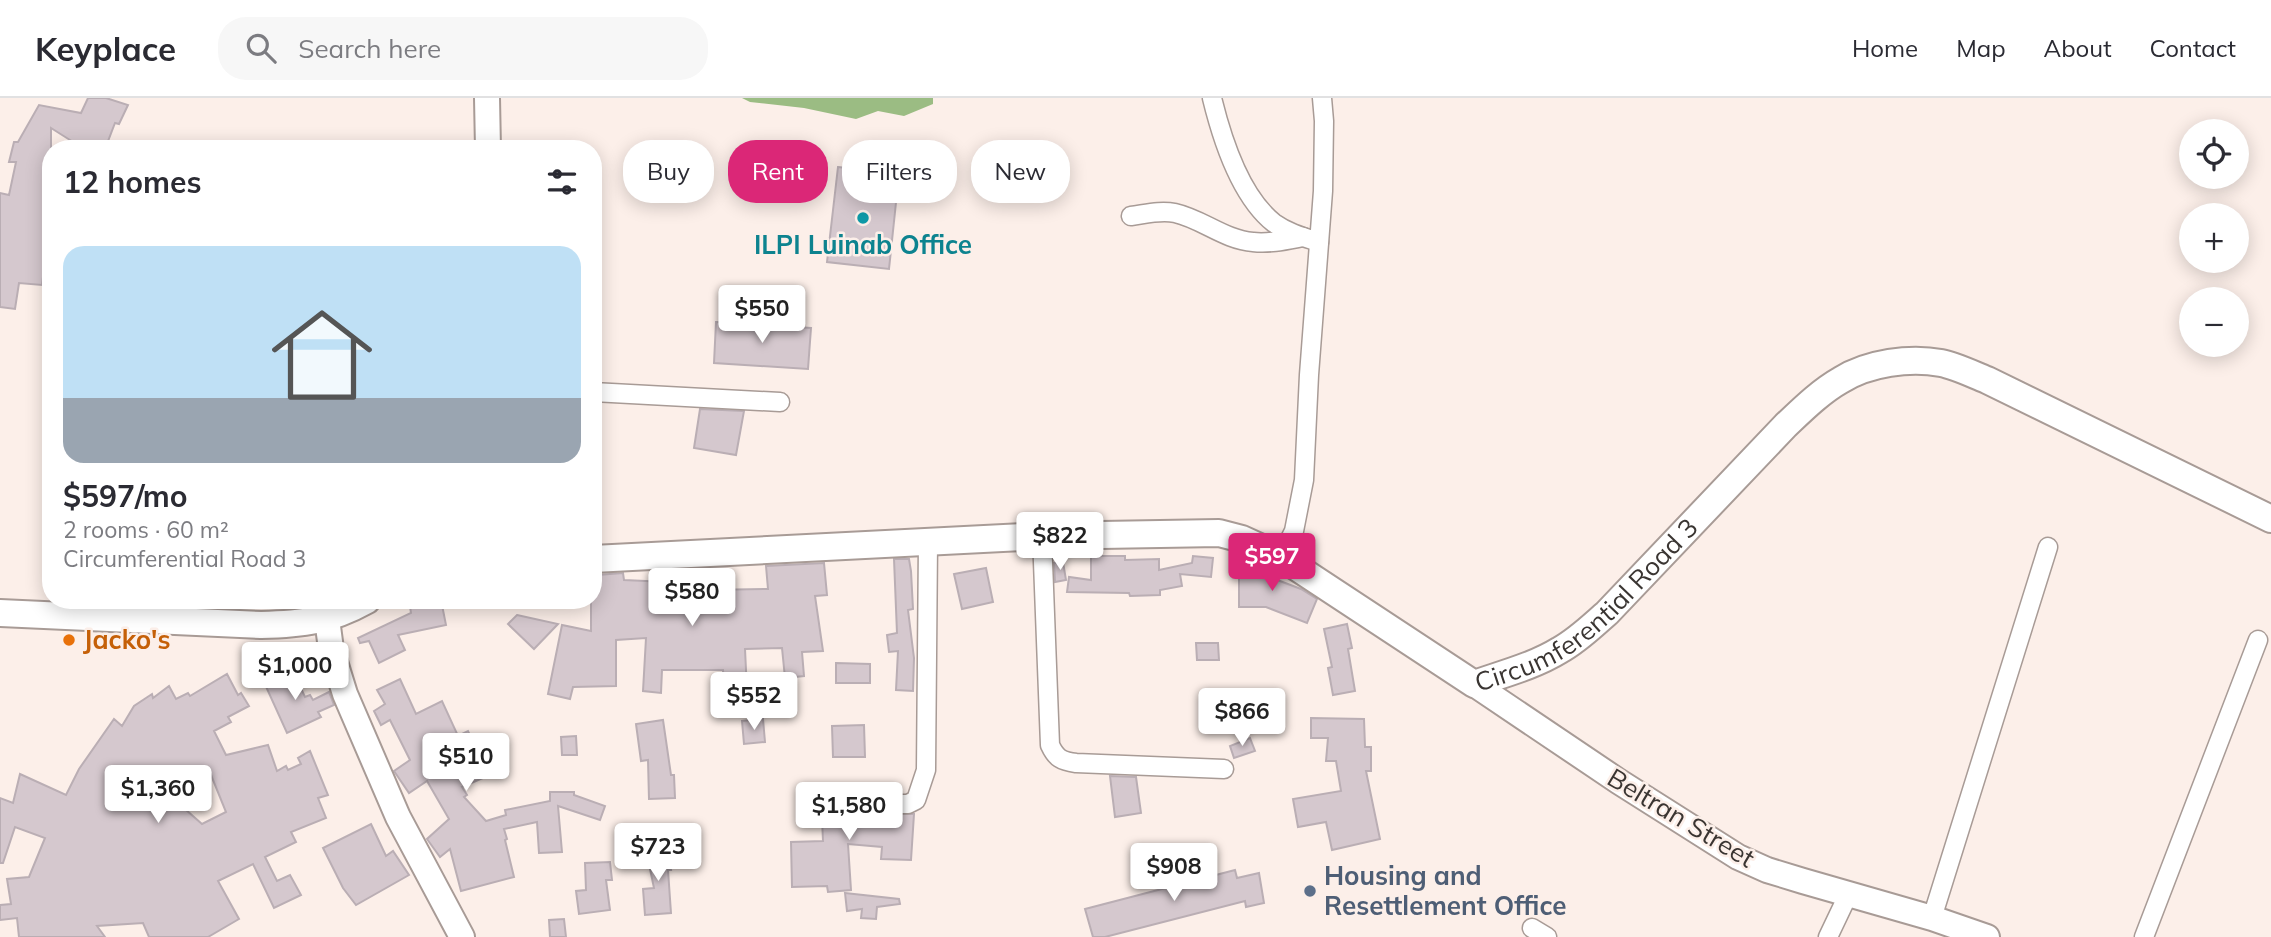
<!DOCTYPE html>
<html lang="en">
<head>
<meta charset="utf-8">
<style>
	body { margin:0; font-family:Mulish,sans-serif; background:#f7f7f7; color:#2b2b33; height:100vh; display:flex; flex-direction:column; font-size:26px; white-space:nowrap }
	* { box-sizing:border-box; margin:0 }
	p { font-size:23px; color:#7c7c81 }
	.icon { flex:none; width:38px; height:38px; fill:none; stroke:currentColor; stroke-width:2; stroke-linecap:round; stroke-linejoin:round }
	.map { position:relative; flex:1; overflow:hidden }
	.drawer { position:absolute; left:42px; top:42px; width:560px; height:469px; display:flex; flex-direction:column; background:#fff; border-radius:28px; box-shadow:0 4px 18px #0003 }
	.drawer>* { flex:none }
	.hud { position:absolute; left:623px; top:42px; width:665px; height:63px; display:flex; gap:14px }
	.tools { position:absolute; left:2179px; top:21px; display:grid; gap:14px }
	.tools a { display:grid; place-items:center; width:70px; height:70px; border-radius:50%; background:#fff; box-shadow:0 4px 18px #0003; font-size:35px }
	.price { position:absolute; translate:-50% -60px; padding:0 16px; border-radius:7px; background:#fff; color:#222; font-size:23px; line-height:46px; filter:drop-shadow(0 2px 4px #0008) }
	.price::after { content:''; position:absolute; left:50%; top:42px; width:21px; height:16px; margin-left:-10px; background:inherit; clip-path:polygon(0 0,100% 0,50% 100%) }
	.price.selected { background:#db2777; color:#fff }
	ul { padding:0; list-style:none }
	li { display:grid; align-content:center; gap:14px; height:371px; padding:0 21px }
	li span { display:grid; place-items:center; height:217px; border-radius:21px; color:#555 }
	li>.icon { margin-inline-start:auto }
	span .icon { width:126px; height:126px; fill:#fffc; stroke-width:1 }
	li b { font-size:30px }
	h2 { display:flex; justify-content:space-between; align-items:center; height:84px; padding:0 21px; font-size:30px }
	.pill { padding:0 24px; border-radius:28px; background:#fff; box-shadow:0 4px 18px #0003; font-size:24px; line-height:63px }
	.pill.selected { background:#db2777; color:#fff }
	header { display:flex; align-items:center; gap:42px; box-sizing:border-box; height:98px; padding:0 35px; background:#fff; border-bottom:2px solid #e1e1e2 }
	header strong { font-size:33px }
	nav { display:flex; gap:38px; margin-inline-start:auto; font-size:24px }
	.search { width:490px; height:63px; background:#f7f7f7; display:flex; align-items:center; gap:18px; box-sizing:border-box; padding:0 24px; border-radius:28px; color:#7c7c81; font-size:26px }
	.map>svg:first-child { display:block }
	.forest { fill:#9bbc83 }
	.building { fill:#d5c8ce; stroke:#baaeb4; stroke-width:2; fill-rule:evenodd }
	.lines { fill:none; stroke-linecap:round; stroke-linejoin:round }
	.street-casing { stroke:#a89b96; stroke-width:21 }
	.secondary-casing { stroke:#a89b96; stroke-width:28 }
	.primary-casing { stroke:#a89b96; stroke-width:30 }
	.street { stroke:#fff; stroke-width:18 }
	.secondary { stroke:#fff; stroke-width:24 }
	.primary { stroke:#fff; stroke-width:26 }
	.culture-dot { fill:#0f9aa8; stroke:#fcefe9; stroke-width:2.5 }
	.food-dot { fill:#e8710a; stroke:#fcefe9; stroke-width:2.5 }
	.service-dot { fill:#5c6f8a; stroke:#fcefe9; stroke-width:2.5 }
	.labels { text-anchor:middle; stroke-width:5; stroke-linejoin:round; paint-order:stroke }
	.culture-label { font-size:26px; font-weight:bold; fill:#0d838f; stroke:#fcefe9 }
	.street-label { font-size:26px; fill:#3a3532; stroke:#fcefe9 }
	.food-label { font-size:26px; font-weight:bold; fill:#c56008; stroke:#fcefe9; text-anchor:start }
	.service-label { font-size:26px; font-weight:bold; fill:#4e5e75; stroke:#fcefe9; text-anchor:start }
</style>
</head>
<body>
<header>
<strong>Keyplace</strong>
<div class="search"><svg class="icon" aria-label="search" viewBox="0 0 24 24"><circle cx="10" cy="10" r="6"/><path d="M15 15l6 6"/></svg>Search here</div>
<nav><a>Home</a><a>Map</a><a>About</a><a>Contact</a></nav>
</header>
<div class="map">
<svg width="2271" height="839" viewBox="0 0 2271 839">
	<rect width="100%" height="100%" fill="#fcefe9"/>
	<!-- forest -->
	<polygon class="forest" points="742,0 933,0 933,6 904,18 878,13 856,21 804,10 750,4"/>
	<!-- building -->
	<g class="building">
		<polygon points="88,0 106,0 128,7 119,26 115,25 105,51 94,51 83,46 81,49 51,30 51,172 44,171 42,187 19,185 15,211 0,209 0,95 9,97 16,64 9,64 14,44 18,44 39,7 81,15"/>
		<polygon points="838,69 899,76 889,171 827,164"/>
		<polygon points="716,224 811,230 808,271 714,265"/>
		<polygon points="700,311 744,313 736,357 694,350"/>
		<polygon points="1091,458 1125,458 1125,462 1159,461 1159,472 1192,465 1193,458 1213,460 1211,479 1180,476 1182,488 1160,492 1160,497 1130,498 1129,495 1067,494 1069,479 1091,482"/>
		<polygon points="894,461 909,461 911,473 913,511 908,512 914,560 913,593 896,592 898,553 889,554 887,537 897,535"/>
		<polygon points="1063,464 1066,482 1055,484 1054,465"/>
		<polygon points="824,465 827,497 815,498 823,553 802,554 804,578 785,580 782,550 745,551 747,593 724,593 723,572 662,572 661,595 643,593 646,540 616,542 616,588 573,589 570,601 548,596 562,527 591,533 591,502 593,502 593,482 598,482 597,477 623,475 624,482 667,484 667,480 708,481 707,492 768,491 766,468"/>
		<polygon points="1239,465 1257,465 1272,472 1272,480 1301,491 1317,501 1307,525 1266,509 1239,509"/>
		<polygon points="986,470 993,504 962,511 954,476"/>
		<polygon points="409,502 441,502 446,527 398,537 405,552 379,565 369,543 360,545 358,540 411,515"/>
		<polygon points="517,517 558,526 534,551 508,526"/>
		<polygon points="1347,526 1352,550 1348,551 1355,593 1333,597 1328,570 1332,569 1324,531"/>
		<polygon points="1196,545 1218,545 1219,562 1197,562"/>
		<polygon points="836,565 870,566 870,585 836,585"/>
		<polygon points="286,571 292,585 297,582 305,599 310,597 313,602 329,594 334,607 318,614 321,619 287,635 263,582"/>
		<path d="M227 576 238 597 241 595 249 608 228 619 231 624 214 633 226 657 268 647 277 673 286 668 288 672 301 666 298 660 310 653 328 697 318 700 326 720 291 734 296 744 265 759 277 783 290 777 301 797 274 810 253 766 218 783 239 821 208 839H149L143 825 97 828 105 839H19L17 820 0 822V807L11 806 7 781 29 779 45 740 15 729 3 765H0V700L13 705 20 676 66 697 79 671 114 621 122 628 134 608 152 596 153 600 169 588 176 601 188 595 190 598ZM209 672 226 714 202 726 185 711 174 695Z"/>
		<polygon points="400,581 416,616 442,603 458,638 468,633 477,652 473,654 483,680 462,689 467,697 464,699 486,723 506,717 505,712 550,703 550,694 574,694 574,697 605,708 600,722 558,708 562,754 539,755 537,724 504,731 507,741 505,742 514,779 461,793 450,751 440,759 427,741 449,721 427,683 409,695 394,673 410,662 390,622 381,627 374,613 385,606 377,592"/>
		<polygon points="1311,620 1364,621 1365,649 1371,649 1371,673 1366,673 1380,741 1332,752 1326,724 1298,729 1293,701 1341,693 1336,663 1326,663 1328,640 1311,640"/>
		<polygon points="763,621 765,644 744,646 742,623"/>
		<polygon points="663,622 671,677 674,677 675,700 649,701 648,662 641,663 636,626"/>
		<polygon points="864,627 865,659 833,659 832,628"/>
		<polygon points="576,638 577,657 562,657 561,639"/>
		<polygon points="1250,640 1255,653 1234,660 1230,648"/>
		<polygon points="1110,678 1136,679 1141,715 1115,719"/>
		<polygon points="851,697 851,704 876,706 878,712 882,716 914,716 911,762 881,761 882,749 848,746 851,792 828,794 827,788 792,789 791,744 823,743 821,698"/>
		<polygon points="371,726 386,758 393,753 409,777 356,807 343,790 323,750"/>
		<polygon points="666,748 671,772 668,772 671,815 645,817 643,791 654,790 646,752"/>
		<polygon points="610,764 612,782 606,782 610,812 579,816 576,793 586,792 585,765"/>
		<polygon points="1235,772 1237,780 1259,775 1264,805 1246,809 1245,803 1105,839 1093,839 1085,811"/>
		<polygon points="845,795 899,801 900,806 877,809 876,821 861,820 862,811 847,813"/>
		<polygon points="564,821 566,839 550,839 549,822"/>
	</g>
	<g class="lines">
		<!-- street casing -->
		<g class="street-casing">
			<g id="street">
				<path d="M1212 0C1222 41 1240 98 1274 125 1288 135 1303 139 1319 144"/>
				<path d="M1131 118C1146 116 1160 112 1175 115 1202 121 1225 142 1253 144 1270 146 1287 142 1303 139"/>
				<polyline points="593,294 780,304"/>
				<path d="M1042 438 1050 647C1056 660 1061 663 1076 665L1224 671"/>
				<polyline points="1281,459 1294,433 1304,382 1309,277 1323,93 1324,23 1322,0"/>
				<polyline points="887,706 908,706 916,702 926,672 928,444"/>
				<polyline points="1932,820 2048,449"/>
				<polyline points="1532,830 1547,839"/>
				<polyline points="1828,839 1848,797"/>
				<polyline points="2144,839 2258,542"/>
			</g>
		</g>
		<!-- secondary casing -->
		<g class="secondary-casing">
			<g id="secondary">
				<polyline points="487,0 488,51"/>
				<polyline points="327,521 331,551 345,596 398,719 462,839"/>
				<polyline points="1474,586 1618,683 1738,759 1767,772 1803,783 1932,820 1987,839"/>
			</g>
		</g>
		<!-- primary casing -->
		<g class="primary-casing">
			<g id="primary">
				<path id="s1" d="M593 461 1042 438 1219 435 1242 441 1281 459 1474 586C1503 576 1534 568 1560 552 1578 542 1592 528 1607 515L1786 327C1803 311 1820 294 1841 282 1868 265 1910 259 1941 265 1956 268 1972 276 1987 282L2271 421"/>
				<path d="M0 515 261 527C303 526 329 523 367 502"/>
			</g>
		</g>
		<!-- street -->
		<use href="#street" class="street"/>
		<!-- secondary -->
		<use href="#secondary" class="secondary"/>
		<!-- primary -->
		<use href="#primary" class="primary"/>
	</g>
	<!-- markers -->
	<circle class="culture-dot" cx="863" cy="120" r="7"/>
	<circle class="food-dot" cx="69" cy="542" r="7"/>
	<circle class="service-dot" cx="1310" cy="793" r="7"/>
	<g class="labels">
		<!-- culture labels -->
		<g class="culture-label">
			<text x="863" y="156">ILPI Luinab Office</text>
		</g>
		<!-- street labels -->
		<g class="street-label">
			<text dy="9" stroke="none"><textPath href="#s1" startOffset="1064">Circumferential Road 3</textPath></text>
			<text transform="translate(1681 720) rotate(31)" y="9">Beltran Street</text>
		</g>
		<!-- food labels -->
		<g class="food-label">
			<text x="83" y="551">Jacko's</text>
		</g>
		<!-- service labels -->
		<g class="service-label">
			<text x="1324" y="787">Housing and<tspan x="1324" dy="30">Resettlement Office</tspan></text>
		</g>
	</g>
</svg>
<div class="tools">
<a><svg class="icon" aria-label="locate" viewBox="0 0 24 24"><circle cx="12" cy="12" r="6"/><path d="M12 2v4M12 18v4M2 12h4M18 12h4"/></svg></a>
<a>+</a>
<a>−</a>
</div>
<b class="price" style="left:762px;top:247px">$550</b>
<b class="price" style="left:1060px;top:474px">$822</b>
<b class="price selected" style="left:1272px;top:495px">$597</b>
<b class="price" style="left:692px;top:530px">$580</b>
<b class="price" style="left:295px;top:604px">$1,000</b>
<b class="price" style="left:754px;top:634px">$552</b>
<b class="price" style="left:1242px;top:650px">$866</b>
<b class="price" style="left:466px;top:695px">$510</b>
<b class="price" style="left:158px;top:727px">$1,360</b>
<b class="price" style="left:849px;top:744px">$1,580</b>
<b class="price" style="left:658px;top:785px">$723</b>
<b class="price" style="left:1174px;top:805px">$908</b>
<div class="hud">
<a class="pill">Buy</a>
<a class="pill selected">Rent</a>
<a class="pill">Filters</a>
<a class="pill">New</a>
</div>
<section class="drawer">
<h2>12 homes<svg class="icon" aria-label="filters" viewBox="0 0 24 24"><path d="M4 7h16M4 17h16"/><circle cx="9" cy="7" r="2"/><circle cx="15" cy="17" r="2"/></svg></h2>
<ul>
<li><span style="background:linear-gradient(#bfe0f5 70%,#9aa5b1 0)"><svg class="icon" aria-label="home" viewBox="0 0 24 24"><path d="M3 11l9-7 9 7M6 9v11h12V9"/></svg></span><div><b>$597/mo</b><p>2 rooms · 60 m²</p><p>Circumferential Road 3</p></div></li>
</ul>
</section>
</div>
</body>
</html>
